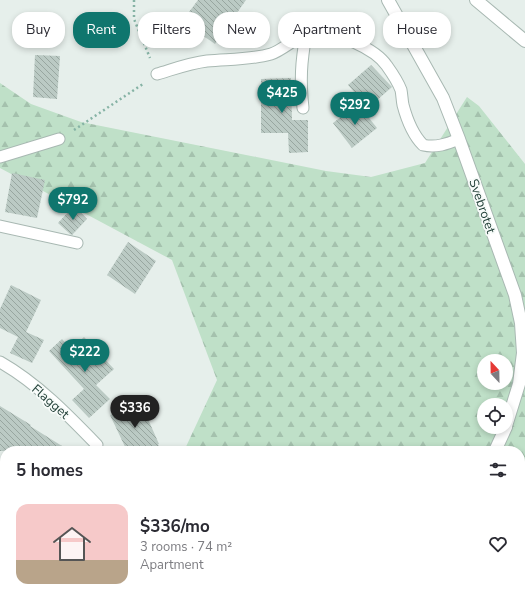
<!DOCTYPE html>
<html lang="en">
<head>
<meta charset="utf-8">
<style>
	body { margin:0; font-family:"Nunito Sans",sans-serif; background:#f7f7f7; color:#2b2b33; height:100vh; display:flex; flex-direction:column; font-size:15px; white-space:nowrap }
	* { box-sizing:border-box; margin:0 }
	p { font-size:13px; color:#7c7c81 }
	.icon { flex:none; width:22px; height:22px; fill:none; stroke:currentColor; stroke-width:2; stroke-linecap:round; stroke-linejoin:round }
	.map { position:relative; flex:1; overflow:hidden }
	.side { position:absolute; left:0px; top:446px; width:525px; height:156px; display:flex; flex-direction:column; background:#fff; border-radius:16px 16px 0 0; box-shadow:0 2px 6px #0003 }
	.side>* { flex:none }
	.banner { position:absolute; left:12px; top:12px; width:501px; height:36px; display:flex; gap:8px }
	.needle { width:26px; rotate:338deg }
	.tools { position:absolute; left:477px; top:354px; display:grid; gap:8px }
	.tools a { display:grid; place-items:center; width:36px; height:36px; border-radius:50%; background:#fff; box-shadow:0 2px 6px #0003; font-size:20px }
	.price { position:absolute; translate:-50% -34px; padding:0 9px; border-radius:14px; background:#0f766e; color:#fff; font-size:13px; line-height:26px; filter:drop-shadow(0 1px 2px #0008) }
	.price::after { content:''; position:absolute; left:50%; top:24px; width:12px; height:9px; margin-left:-6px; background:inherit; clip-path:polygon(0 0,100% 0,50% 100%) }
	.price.active { background:#222; color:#fff }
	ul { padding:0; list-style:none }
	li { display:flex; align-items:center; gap:12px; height:100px; padding:0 16px }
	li+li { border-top:1px solid #e1e1e2 }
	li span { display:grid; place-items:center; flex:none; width:112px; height:80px; border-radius:12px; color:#555 }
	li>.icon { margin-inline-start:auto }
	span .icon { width:48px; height:48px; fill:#fffc; stroke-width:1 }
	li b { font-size:17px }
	h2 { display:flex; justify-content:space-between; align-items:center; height:48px; padding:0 16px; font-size:17px }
	.chip { padding:0 14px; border-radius:16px; background:#fff; box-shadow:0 2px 6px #0003; font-size:14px; line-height:36px }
	.chip.active { background:#0f766e; color:#fff }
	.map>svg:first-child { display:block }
	.forest { fill:url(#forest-firs); fill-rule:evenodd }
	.building { fill:url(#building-back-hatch) }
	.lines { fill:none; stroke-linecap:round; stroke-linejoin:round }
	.service-casing { stroke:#a8b8b2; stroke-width:13 }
	.minor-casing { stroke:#a8b8b2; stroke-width:14 }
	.path { stroke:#86b3a5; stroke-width:2.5; stroke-dasharray:2 3; stroke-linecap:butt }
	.service { stroke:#fff; stroke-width:11 }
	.minor { stroke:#fff; stroke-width:12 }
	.labels { text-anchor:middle; stroke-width:3.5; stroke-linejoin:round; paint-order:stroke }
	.street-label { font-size:13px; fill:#24423a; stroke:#f7fbf9 }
</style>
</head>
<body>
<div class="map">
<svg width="525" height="602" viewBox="0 0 525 602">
	<defs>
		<pattern id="forest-firs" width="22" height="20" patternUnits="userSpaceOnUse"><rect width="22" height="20" fill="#bfe0c8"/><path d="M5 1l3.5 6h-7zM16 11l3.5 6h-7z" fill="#a4c1ad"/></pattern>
		<pattern id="building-back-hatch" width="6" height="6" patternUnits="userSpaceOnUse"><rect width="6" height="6" fill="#bbcac4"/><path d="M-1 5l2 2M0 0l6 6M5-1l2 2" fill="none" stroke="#98a6a0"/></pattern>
	</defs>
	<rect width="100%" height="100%" fill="#e6efeb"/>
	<!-- forest -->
	<g class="forest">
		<path d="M0 83 31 104 81 122 326 171 371 177 425 163 467 97 479 106 525 164V524L520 531V451H184L217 380 172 260 0 168ZM484 361H506V383H484ZM484 405H506V427H484Z"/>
		<polygon points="0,487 5,487 5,597 388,597 379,602 0,602"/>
	</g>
	<!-- building -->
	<g class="building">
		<polygon points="198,0 246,0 215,44 195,30 198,25 186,16"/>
		<polygon points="35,55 60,56 57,99 33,97"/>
		<polygon points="371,65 392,87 368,108 348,85"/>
		<polygon points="291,78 292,120 308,120 308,152 289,153 288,133 261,133 261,79"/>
		<polygon points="358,104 377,128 352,148 333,123"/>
		<polygon points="12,173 45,180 37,218 5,212"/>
		<polygon points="74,206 87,219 72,235 70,234 58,223"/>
		<polygon points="128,242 156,261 135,294 107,275"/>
		<polygon points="11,285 41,300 26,332 44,340 32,363 10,353 18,337 0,328 0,309"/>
		<polygon points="84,337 114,369 96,385 110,399 89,418 72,400 84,389 49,351 62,339 71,349"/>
		<polygon points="140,401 159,444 158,444 161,451 127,451 110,415"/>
		<polygon points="0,406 31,425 30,426 70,451 0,451"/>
	</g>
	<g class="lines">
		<!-- service casing -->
		<g class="service-casing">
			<g id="service">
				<path d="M157 74C174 69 190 63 207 61 229 59 250 60 271 54 284 50 301 32 314 32 336 32 375 48 387 66 392 73 398 82 401 90 402 95 402 100 403 105 407 120 412 134 423 145 436 148 447 144 459 139"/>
				<path d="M303 108C300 81 301 62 306 35"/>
				<polyline points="0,157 59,139"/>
				<polyline points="0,226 77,243"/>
				<path d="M0 362C37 383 68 415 97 445"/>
			</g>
		</g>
		<!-- minor casing -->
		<g class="minor-casing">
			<g id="minor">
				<polyline points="388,0 443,98 459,139 515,295 521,323 523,353 519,384 506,426"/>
				<polyline points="476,0 525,41"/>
				<polyline points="495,451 506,427"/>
				<polyline points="414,602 420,597"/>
			</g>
		</g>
		<!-- path -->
		<g class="path">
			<polyline points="134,0 134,19 150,58"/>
			<polyline points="74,130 143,84"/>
		</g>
		<!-- service -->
		<use href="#service" class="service"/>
		<!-- minor -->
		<use href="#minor" class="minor"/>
	</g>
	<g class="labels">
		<!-- street labels -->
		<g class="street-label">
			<text transform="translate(483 206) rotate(71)" y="5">Svebrotet</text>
			<text transform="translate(51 401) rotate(41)" y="5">Flagget</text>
		</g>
	</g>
</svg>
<div class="tools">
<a><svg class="needle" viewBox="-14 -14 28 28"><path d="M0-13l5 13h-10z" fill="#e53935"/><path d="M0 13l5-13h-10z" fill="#7c7c81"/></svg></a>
<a><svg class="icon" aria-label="locate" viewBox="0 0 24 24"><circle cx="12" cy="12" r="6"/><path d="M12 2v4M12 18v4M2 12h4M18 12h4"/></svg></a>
</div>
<b class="price" style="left:282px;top:114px">$425</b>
<b class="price" style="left:355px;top:126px">$292</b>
<b class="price" style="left:73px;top:221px">$792</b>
<b class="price" style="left:85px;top:373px">$222</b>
<b class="price active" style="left:135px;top:429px">$336</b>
<div class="banner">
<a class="chip">Buy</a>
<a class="chip active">Rent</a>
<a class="chip">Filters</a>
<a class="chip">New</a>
<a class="chip">Apartment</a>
<a class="chip">House</a>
</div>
<section class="side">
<h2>5 homes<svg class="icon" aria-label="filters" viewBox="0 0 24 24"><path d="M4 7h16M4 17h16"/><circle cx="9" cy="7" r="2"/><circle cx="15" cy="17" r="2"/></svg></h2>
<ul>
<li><span style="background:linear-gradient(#f6c9c9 70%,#b9a48a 0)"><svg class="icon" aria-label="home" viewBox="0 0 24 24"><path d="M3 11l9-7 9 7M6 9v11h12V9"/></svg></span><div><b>$336/mo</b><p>3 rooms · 74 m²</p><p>Apartment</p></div><svg class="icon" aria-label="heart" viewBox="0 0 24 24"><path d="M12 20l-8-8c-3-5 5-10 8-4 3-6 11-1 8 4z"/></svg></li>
</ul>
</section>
</div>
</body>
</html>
